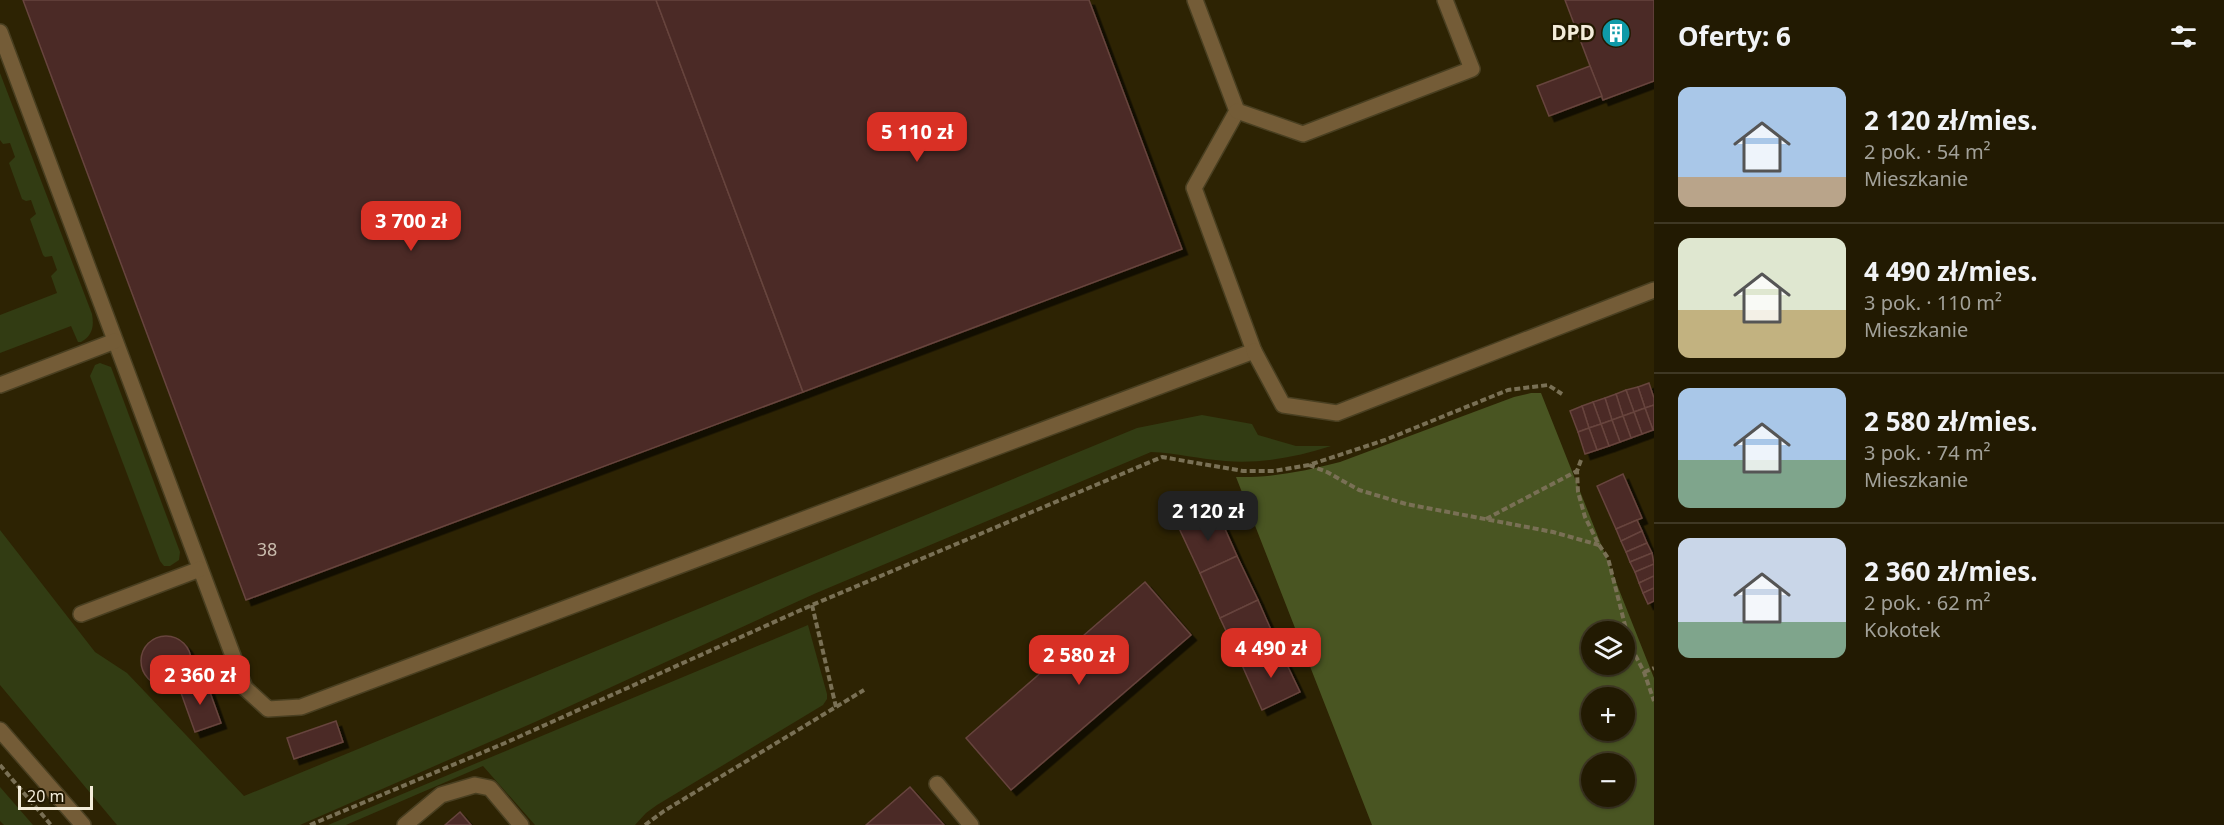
<!DOCTYPE html>
<html lang="pl">
<head>
<meta charset="utf-8">
<style>
	body { margin:0; font-family:"Noto Sans",sans-serif; background:#2a230c; color:#f1f3f6; height:100vh; display:flex; flex-direction:column; font-size:22px; white-space:nowrap }
	* { box-sizing:border-box; margin:0 }
	p { font-size:20px; color:#a2a199 }
	.icon { flex:none; width:33px; height:33px; fill:none; stroke:currentColor; stroke-width:2; stroke-linecap:round; stroke-linejoin:round }
	.map { position:relative; flex:1; overflow:hidden }
	.panel { display:flex; flex-direction:column; background:#221a02; width:570px }
	.panel>* { flex:none }
	.controls { position:absolute; left:1581px; top:621px; display:grid; gap:12px }
	.controls a { display:grid; place-items:center; width:54px; height:54px; border-radius:50%; background:#221a02; box-shadow:0 2px 4px #0004,0 0 0 2px #3f3824; font-size:30px }
	.scale { position:absolute; left:18px; bottom:15px; width:75px; box-sizing:border-box; padding-left:6px; border:3px solid #f3ecda; border-top:0; font-size:16px; line-height:21px; white-space:nowrap; color:#f3ecda; -webkit-text-stroke:4px #231900; paint-order:stroke }
	.price { position:absolute; translate:-50% -51px; padding:0 14px; border-radius:12px; background:#d93025; color:#fff; font-size:20px; line-height:39px; filter:drop-shadow(0 2px 3px #0008) }
	.price::after { content:''; position:absolute; left:50%; top:36px; width:18px; height:14px; margin-left:-9px; background:inherit; clip-path:polygon(0 0,100% 0,50% 100%) }
	.price.selected { background:#222; color:#fff }
	ul { padding:0; list-style:none }
	li { display:flex; align-items:center; gap:18px; height:150px; padding:0 24px }
	li+li { border-top:2px solid #3f3824 }
	li span { display:grid; place-items:center; flex:none; width:168px; height:120px; border-radius:12px; color:#555 }
	li>.icon { margin-inline-start:auto }
	span .icon { width:72px; height:72px; fill:#fffc; stroke-width:1 }
	li b { font-size:26px }
	h2 { display:flex; justify-content:space-between; align-items:center; height:72px; padding:0 24px; font-size:26px }
	main { display:flex; flex:1; min-height:0 }
	.map>svg:first-child { display:block }
	.green { fill:#323c13 }
	.forest { fill:#495522; fill-rule:evenodd }
	.building { fill:#4b2b25; stroke:#67443e; stroke-width:1.5; filter:url(#shadow) }
	.lines { fill:none; stroke-linecap:round; stroke-linejoin:round }
	.minor-casing { stroke:#493f21; stroke-width:18 }
	.path { stroke:#797055; stroke-width:4; stroke-dasharray:6 3; stroke-linecap:butt }
	.minor { stroke:#745c37; stroke-width:15 }
	.labels { text-anchor:middle; stroke-width:4.5; stroke-linejoin:round; paint-order:stroke }
	.number-label { font-size:18px; fill:#c9bcad }
	.poi-label { font-size:21px; font-weight:bold; fill:#f3ecda; stroke:#231900; text-anchor:end }
</style>
</head>
<body>
<main>
<div class="map">
<svg width="1654" height="825" viewBox="0 0 1654 825">
	<defs>
		<filter id="shadow"><feDropShadow dx="5.5" dy="5.5" stdDeviation="0" flood-color="#0009"/></filter>
	</defs>
	<rect width="100%" height="100%" fill="#2d2303"/>
	<!-- green -->
	<g class="green">
		<path d="M0 73 92 314C94 326 93 335 81 342H78L71 326 0 353V315L57 293 51 276 57 270 52 256 45 257 43 255 30 219 36 214 31 200 26 201 22 199 9 163 15 157 10 143 3 144 0 140Z"/>
		<polygon points="100,363 111,367 180,552 179,560 170,566 164,566 160,561 90,376 95,365"/>
		<path d="M1202 415 1252 424 1258 435 1296 446H1331C1297 457 1261 464 1225 461 1200 459 1176 453 1151 452L814 594 535 722 300 825H117L0 685V530L95 652 127 673 244 796 1137 428Z"/>
		<polygon points="808,625 827,694 827,699 823,705 657,805 646,813 635,825 535,825 483,766 346,825 328,825"/>
		<polygon points="0,787 33,825 4,825 0,821"/>
	</g>
	<!-- forest -->
	<path class="forest" d="M1531 393H1541L1654 678V825H1372L1236 477C1271 478 1306 471 1340 462L1514 397ZM1592 632H1624V664H1592ZM1592 698H1624V730H1592ZM1592 764H1624V796H1592Z"/>
	<!-- building -->
	<g class="building">
		<polygon points="23,0 656,0 803,392 246,600"/>
		<polygon points="656,0 1089,0 1182,249 803,392"/>
		<polygon points="1565,0 1654,0 1654,81 1603,100"/>
		<polygon points="1590,66 1602,96 1549,116 1537,86"/>
		<polygon points="1649,383 1654,398 1654,405 1645,408 1638,387"/>
		<polygon points="1638,387 1645,408 1634,412 1626,390"/>
		<polygon points="1626,390 1634,412 1623,416 1616,394"/>
		<polygon points="1616,394 1623,416 1612,420 1605,398"/>
		<polygon points="1605,398 1612,420 1601,424 1593,402"/>
		<polygon points="1593,402 1601,424 1589,428 1582,406"/>
		<polygon points="1654,405 1654,430 1653,430 1645,408"/>
		<polygon points="1582,406 1589,428 1578,432 1570,411"/>
		<polygon points="1645,408 1653,430 1642,434 1634,412"/>
		<polygon points="1634,412 1642,434 1631,438 1623,416"/>
		<polygon points="1623,416 1631,438 1620,442 1612,420"/>
		<polygon points="1612,420 1620,442 1609,446 1601,424"/>
		<polygon points="1601,424 1609,446 1597,450 1589,428"/>
		<polygon points="1589,428 1597,450 1585,454 1578,432"/>
		<polygon points="1623,474 1642,518 1616,529 1597,486"/>
		<polygon points="1217,511 1237,556 1200,573 1179,528"/>
		<polygon points="1637,520 1642,531 1621,541 1616,529"/>
		<polygon points="1642,531 1647,543 1626,552 1621,541"/>
		<polygon points="1647,543 1652,553 1630,562 1626,552"/>
		<polygon points="1652,553 1654,564 1635,572 1630,562"/>
		<polygon points="1237,556 1258,600 1220,618 1200,573"/>
		<polygon points="1654,564 1654,576 1639,583 1635,572"/>
		<polygon points="1654,576 1654,588 1643,593 1639,583"/>
		<polygon points="1145,582 1191,635 1011,790 966,738"/>
		<polygon points="1654,588 1654,601 1648,604 1643,593"/>
		<polygon points="1258,600 1279,648 1242,665 1220,618"/>
		<circle cx="166" cy="661" r="25"/>
		<polygon points="1279,648 1300,692 1262,710 1242,665"/>
		<polygon points="206,681 221,723 195,732 180,690"/>
		<polygon points="336,721 343,742 294,759 287,738"/>
		<polygon points="910,787 944,825 866,825"/>
		<polygon points="460,812 471,825 445,825"/>
	</g>
	<g class="lines">
		<!-- minor casing -->
		<g class="minor-casing">
			<g id="minor">
				<polyline points="0,32 245,688 268,709 301,707 1254,351 1194,188 1237,111 1195,0"/>
				<polyline points="1237,111 1303,134 1472,69 1445,0"/>
				<polyline points="1254,351 1283,405 1337,413 1654,290"/>
				<polyline points="0,385 115,341"/>
				<polyline points="81,614 200,569"/>
				<polyline points="0,730 83,825"/>
				<polyline points="937,784 971,825"/>
				<polyline points="405,825 441,795 475,785 490,788 521,825"/>
			</g>
		</g>
		<!-- path -->
		<g class="path">
			<polyline points="1581,460 1577,471 1578,492 1585,517 1599,545 1608,558 1630,645 1644,672 1654,701"/>
			<polyline points="1309,465 1327,472 1359,490 1406,504 1553,532 1599,545"/>
			<polyline points="1486,519 1577,471"/>
			<polyline points="812,605 836,707"/>
			<polyline points="1644,672 1654,668"/>
			<polyline points="0,765 51,825"/>
			<polyline points="310,825 505,743 812,605 1162,457 1243,471 1274,471 1309,465 1385,440 1508,390 1548,385 1562,394"/>
			<polyline points="645,825 664,811 864,690"/>
		</g>
		<!-- minor -->
		<use href="#minor" class="minor"/>
	</g>
	<!-- icons -->
	<defs>
		<g id="building-disc" transform="scale(1.5)"><circle r="9.5" fill="#0f9aa8" stroke="#231900"/><path d="M-4-6H4V6H1V3H-1V6H-4ZM-2.5-4.3h1.7v1.8h-1.7ZM.8-4.3h1.7v1.8H.8ZM-2.5-1h1.7V.8h-1.7ZM.8-1h1.7V.8H.8Z" fill="#fff"/></g>
	</defs>
	<g fill-rule="evenodd">
		<use href="#building-disc" x="1616" y="33"/>
	</g>
	<g class="labels">
		<!-- number labels -->
		<g class="number-label">
			<text x="267" y="556">38</text>
		</g>
		<!-- poi labels -->
		<g class="poi-label">
			<text x="1595" y="40">DPD</text>
		</g>
	</g>
</svg>
<div class="controls">
<a><svg class="icon" aria-label="layers" viewBox="0 0 24 24"><path d="M12 4l9 5-9 5-9-5zM3 14l9 5 9-5"/></svg></a>
<a>+</a>
<a>−</a>
</div>
<div class="scale">20 m</div>
<b class="price" style="left:917px;top:163px">5 110 zł</b>
<b class="price" style="left:411px;top:252px">3 700 zł</b>
<b class="price selected" style="left:1208px;top:542px">2 120 zł</b>
<b class="price" style="left:1271px;top:679px">4 490 zł</b>
<b class="price" style="left:1079px;top:686px">2 580 zł</b>
<b class="price" style="left:200px;top:706px">2 360 zł</b>
</div>
<section class="panel">
<h2>Oferty: 6<svg class="icon" aria-label="filters" viewBox="0 0 24 24"><path d="M4 7h16M4 17h16"/><circle cx="9" cy="7" r="2"/><circle cx="15" cy="17" r="2"/></svg></h2>
<ul>
<li><span style="background:linear-gradient(#a9c7e8 75%,#b9a48a 0)"><svg class="icon" aria-label="home" viewBox="0 0 24 24"><path d="M3 11l9-7 9 7M6 9v11h12V9"/></svg></span><div><b>2 120 zł/mies.</b><p>2 pok. · 54 m²</p><p>Mieszkanie</p></div></li>
<li><span style="background:linear-gradient(#dfe7d0 60%,#c2b280 0)"><svg class="icon" aria-label="home" viewBox="0 0 24 24"><path d="M3 11l9-7 9 7M6 9v11h12V9"/></svg></span><div><b>4 490 zł/mies.</b><p>3 pok. · 110 m²</p><p>Mieszkanie</p></div></li>
<li><span style="background:linear-gradient(#a9c7e8 60%,#7fa58c 0)"><svg class="icon" aria-label="home" viewBox="0 0 24 24"><path d="M3 11l9-7 9 7M6 9v11h12V9"/></svg></span><div><b>2 580 zł/mies.</b><p>3 pok. · 74 m²</p><p>Mieszkanie</p></div></li>
<li><span style="background:linear-gradient(#c9d6e8 70%,#7fa58c 0)"><svg class="icon" aria-label="home" viewBox="0 0 24 24"><path d="M3 11l9-7 9 7M6 9v11h12V9"/></svg></span><div><b>2 360 zł/mies.</b><p>2 pok. · 62 m²</p><p>Kokotek</p></div></li>
</ul>
</section>
</main>
</body>
</html>
